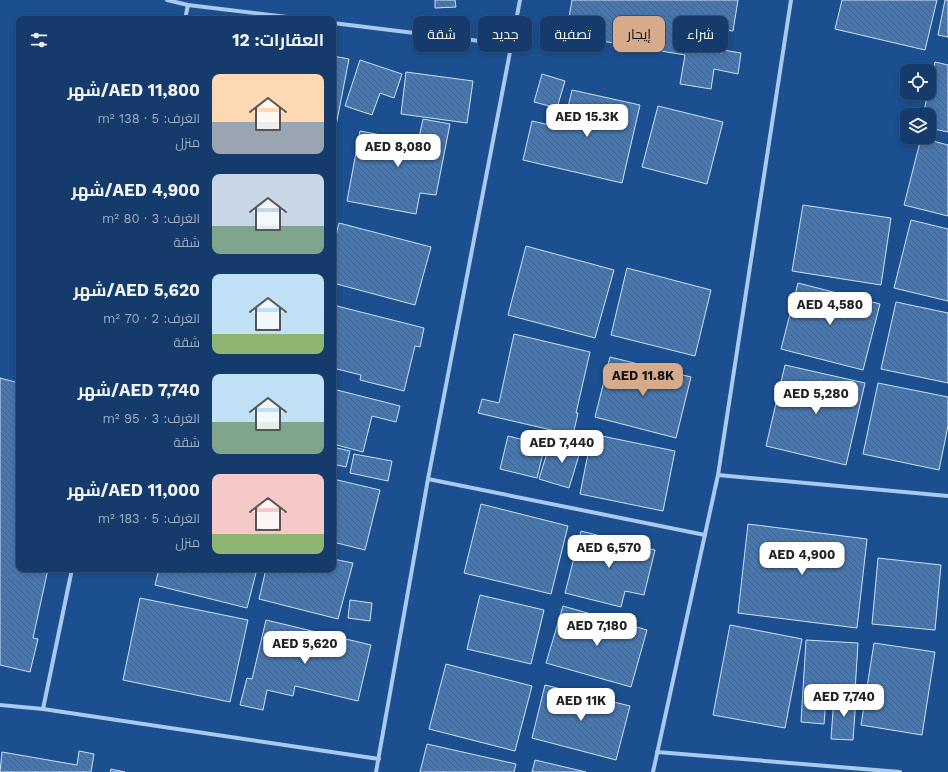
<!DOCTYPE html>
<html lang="ar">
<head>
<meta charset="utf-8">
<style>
	body { margin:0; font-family:"Work Sans",Cairo,sans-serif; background:#1d4271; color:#f1f3f6; direction:rtl; height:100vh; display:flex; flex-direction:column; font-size:15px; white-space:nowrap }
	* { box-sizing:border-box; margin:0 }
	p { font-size:13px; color:#9dadc1 }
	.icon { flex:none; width:22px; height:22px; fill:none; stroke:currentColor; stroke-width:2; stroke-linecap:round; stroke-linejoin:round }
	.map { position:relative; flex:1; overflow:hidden; direction:ltr }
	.sheet { position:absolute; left:16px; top:16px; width:320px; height:556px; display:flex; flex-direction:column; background:#143b6b; border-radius:8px; box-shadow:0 2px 6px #0003,0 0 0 1px #33557e; direction:rtl }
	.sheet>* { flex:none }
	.top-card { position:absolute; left:348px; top:16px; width:380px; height:36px; direction:rtl; display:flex; gap:8px }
	.fabs { position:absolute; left:900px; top:64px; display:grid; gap:8px }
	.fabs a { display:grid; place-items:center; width:36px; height:36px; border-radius:8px; background:#143b6b; box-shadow:0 2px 6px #0003,0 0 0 1px #33557e; font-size:20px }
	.price { position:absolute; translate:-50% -34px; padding:0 9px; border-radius:8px; background:#fff; color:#222; font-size:13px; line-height:26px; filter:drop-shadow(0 1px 2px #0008) }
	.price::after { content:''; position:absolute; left:50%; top:24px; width:12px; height:9px; margin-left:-6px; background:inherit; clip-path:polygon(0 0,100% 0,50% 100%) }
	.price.selected { background:#d6ab8b; color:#111 }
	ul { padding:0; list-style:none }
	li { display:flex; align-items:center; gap:12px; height:100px; padding:0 12px }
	li span { display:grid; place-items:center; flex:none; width:112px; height:80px; border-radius:8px; color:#555 }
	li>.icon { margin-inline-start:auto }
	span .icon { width:48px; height:48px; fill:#fffc; stroke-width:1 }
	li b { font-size:17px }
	h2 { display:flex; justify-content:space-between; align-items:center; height:48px; padding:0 12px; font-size:17px }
	.pill { padding:0 14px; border-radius:8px; background:#143b6b; box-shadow:0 2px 6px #0003,0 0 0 1px #33557e; font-size:14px; line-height:36px }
	.pill.selected { background:#d6ab8b; color:#111 }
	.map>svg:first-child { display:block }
	.building { fill:url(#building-back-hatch); stroke:#cfe3fa }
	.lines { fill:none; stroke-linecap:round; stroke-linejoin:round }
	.minor { stroke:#a9c9ee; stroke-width:4 }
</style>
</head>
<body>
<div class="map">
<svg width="948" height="772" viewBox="0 0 948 772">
	<defs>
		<pattern id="building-back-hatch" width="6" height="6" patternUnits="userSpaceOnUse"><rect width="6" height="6" fill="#4478b7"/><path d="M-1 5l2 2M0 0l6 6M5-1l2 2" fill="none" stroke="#486282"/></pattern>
	</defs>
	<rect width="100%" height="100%" fill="#1b4f8f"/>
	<!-- building -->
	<g class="building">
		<polygon points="435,0 455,0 456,7 435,8"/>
		<polygon points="572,0 738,0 733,31 710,28 706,50 722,53 723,50 741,53 738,74 714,69 711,89 680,84 685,55 566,35"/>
		<polygon points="842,0 937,0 925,50 835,29"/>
		<polygon points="945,0 948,0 948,37 938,35"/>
		<polygon points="333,56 349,59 333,141"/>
		<polygon points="360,60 402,74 394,98 380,93 372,115 345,106"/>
		<polygon points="935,62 948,65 948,132 929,128 929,115 923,115 928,93 929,93"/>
		<polygon points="406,72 473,81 467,123 401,114"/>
		<polygon points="542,74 565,81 557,108 534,102"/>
		<polygon points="572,90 640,105 622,183 523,160 532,121 563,128"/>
		<polygon points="658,106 723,122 707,184 642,167"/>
		<polygon points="423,119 450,124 436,195 420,193 416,214 347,201 360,131 418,142"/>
		<polygon points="921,138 948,145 948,216 904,205"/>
		<polygon points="803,205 891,218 881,285 792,271"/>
		<polygon points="911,220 948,229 948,301 894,288"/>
		<polygon points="339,223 431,247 415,305 333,283 333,248"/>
		<polygon points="526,246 614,270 595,338 508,315"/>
		<polygon points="627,268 711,290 695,356 611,335"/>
		<polygon points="798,283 880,304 863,370 781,349"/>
		<polygon points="896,302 948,313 948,383 881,369"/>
		<polygon points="333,305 424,328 420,347 415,346 404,391 360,380 361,375 333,368"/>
		<polygon points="514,334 590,352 576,413 578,413 573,435 478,413 482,399 499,403"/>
		<polygon points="610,357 691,377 676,438 595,417"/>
		<polygon points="785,365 865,383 846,465 766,446"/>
		<polygon points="0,378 19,383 19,569 48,569 33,638 38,639 30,672 0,665"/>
		<polygon points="878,383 948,397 948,426 939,470 863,454"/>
		<polygon points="333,389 400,406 396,422 372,416 363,452 333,444"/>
		<polygon points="592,434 675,451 663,511 580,494"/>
		<polygon points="508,436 545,445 537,478 500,469"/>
		<polygon points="567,437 583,442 569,488 539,479 547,453 561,457"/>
		<polygon points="333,447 350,451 346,467 333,464"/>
		<polygon points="354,454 392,461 388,481 350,473"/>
		<polygon points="333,479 380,490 365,550 333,542"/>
		<polygon points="481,504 568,526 551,594 464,573"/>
		<polygon points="748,524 867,539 857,628 738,613"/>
		<polygon points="581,531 655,550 644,595 625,591 621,607 565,593"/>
		<polygon points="878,558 941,565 935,630 872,624"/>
		<polygon points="333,559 353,563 338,619 259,599 266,569 333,569"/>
		<polygon points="159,569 257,569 247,608 155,585"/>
		<polygon points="480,595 544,610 531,664 467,649"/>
		<polygon points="140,598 248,620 230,702 123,680"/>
		<polygon points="350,600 372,603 370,621 348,618"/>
		<polygon points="563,606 647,630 631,687 546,663"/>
		<polygon points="266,620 371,645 358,701 295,686 293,696 267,690 263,710 240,705 247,678 252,679"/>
		<polygon points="730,625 802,639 785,728 713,715"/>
		<polygon points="806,640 858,643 855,691 827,689 824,724 801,722"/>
		<polygon points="874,643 935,652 922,735 861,725"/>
		<polygon points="446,664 532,686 515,751 429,729"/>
		<polygon points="545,685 630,706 616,760 532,738"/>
		<polygon points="834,697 856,698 853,740 831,739"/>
		<polygon points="427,744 516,764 514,772 420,772"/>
		<polygon points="79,751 94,754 91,772 0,772 2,752 77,765"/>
		<polygon points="535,760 586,772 532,772"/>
		<polygon points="111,769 125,772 110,772"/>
	</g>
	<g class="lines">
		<!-- minor -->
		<g class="minor">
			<polyline points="167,0 188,5 304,19"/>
			<polyline points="185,19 188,5"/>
			<polyline points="333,23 512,45"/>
			<polyline points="718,475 948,496"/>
			<polyline points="428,479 705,535"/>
			<polyline points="0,705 43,709 379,759"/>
			<polyline points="43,709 72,569"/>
			<polyline points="657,752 900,772"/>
			<polyline points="376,772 428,479 520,0"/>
			<polyline points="653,772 718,475 791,0"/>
		</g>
	</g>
</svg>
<div class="fabs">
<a><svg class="icon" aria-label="locate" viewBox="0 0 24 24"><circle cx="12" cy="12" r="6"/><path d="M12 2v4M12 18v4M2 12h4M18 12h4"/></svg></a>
<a><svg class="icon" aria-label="layers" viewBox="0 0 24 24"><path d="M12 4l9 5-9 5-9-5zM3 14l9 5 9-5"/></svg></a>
</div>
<b class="price" style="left:587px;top:138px">AED 15.3K</b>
<b class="price" style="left:398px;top:168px">AED 8,080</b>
<b class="price" style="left:830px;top:326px">AED 4,580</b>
<b class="price selected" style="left:643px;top:397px">AED 11.8K</b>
<b class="price" style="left:816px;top:415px">AED 5,280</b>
<b class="price" style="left:562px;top:464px">AED 7,440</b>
<b class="price" style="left:609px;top:569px">AED 6,570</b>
<b class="price" style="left:802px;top:576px">AED 4,900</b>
<b class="price" style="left:597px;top:647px">AED 7,180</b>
<b class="price" style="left:305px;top:665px">AED 5,620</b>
<b class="price" style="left:844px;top:718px">AED 7,740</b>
<b class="price" style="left:581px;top:722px">AED 11K</b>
<div class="top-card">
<a class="pill">شراء</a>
<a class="pill selected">إيجار</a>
<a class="pill">تصفية</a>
<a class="pill">جديد</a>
<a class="pill">شقة</a>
</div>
<section class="sheet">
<h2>العقارات: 12<svg class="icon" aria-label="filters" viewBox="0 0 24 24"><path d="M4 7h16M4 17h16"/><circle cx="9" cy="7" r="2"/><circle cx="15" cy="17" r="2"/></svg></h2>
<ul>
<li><span style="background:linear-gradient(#ffd9b3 60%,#9aa5b1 0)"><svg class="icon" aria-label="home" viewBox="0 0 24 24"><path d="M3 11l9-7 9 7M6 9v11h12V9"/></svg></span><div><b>AED 11,800/شهر</b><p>الغرف: 5 · 138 m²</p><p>منزل</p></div></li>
<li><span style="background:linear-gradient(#c9d6e8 65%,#7fa58c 0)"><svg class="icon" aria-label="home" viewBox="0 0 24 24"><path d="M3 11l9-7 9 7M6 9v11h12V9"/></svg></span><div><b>AED 4,900/شهر</b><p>الغرف: 3 · 80 m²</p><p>شقة</p></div></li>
<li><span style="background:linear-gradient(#bfe0f5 75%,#8fb573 0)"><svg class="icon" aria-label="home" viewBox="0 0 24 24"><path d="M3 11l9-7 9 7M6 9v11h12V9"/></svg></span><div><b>AED 5,620/شهر</b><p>الغرف: 2 · 70 m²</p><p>شقة</p></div></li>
<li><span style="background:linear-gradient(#bfe0f5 60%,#7fa58c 0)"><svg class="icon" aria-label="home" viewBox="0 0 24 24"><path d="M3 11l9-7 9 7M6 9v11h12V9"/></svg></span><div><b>AED 7,740/شهر</b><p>الغرف: 3 · 95 m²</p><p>شقة</p></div></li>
<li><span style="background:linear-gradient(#f6c9c9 75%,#8fb573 0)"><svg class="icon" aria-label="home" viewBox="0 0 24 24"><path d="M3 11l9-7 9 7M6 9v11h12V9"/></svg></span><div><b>AED 11,000/شهر</b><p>الغرف: 5 · 183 m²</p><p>منزل</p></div></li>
</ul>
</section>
</div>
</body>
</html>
